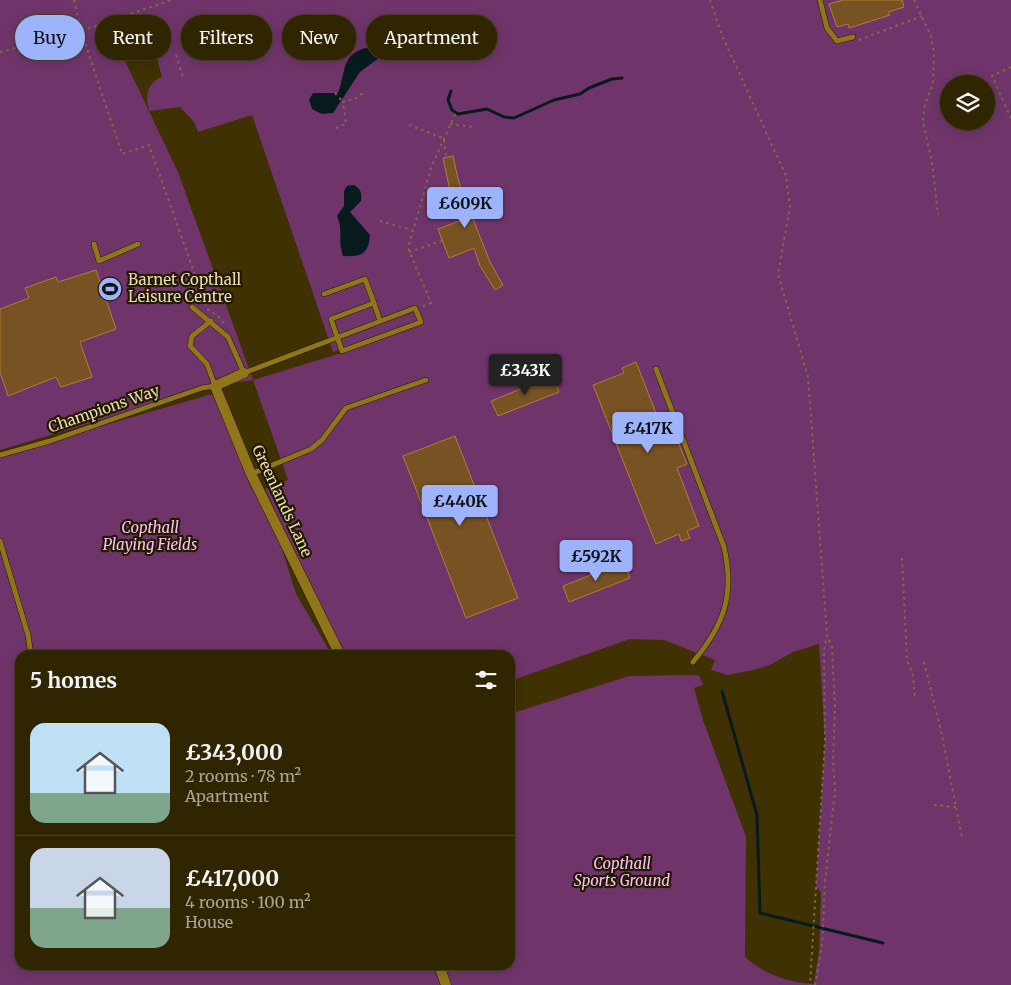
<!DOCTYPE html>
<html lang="en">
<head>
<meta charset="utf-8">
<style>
	body { margin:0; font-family:Merriweather,serif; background:#3b3110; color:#f1f3f6; height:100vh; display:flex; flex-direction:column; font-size:19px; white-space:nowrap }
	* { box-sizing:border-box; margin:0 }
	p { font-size:16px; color:#a7a599 }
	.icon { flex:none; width:28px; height:28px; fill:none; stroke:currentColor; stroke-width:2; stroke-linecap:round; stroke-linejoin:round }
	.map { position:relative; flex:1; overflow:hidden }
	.drawer { position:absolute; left:15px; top:650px; width:500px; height:320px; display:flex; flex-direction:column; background:#2f2501; border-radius:15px; box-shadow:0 2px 12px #0003,0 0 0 1px #4a4223 }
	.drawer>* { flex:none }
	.banner { position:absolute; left:15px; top:15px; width:500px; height:45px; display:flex; gap:10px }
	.controls { position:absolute; left:940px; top:75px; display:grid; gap:10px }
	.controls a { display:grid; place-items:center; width:55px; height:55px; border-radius:50%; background:#2f2501; box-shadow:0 2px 12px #0003,0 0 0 1px #4a4223; font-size:25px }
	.price { position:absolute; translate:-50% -42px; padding:0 11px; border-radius:5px; background:#9db4fd; color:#111; font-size:16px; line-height:32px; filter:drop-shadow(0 1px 2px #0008) }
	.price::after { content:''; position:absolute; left:50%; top:30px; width:15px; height:11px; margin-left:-8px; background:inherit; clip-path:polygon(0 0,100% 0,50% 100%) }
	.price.active { background:#222; color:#fff }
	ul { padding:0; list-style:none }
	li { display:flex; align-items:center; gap:15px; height:125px; padding:0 15px }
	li+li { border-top:1px solid #4a4223 }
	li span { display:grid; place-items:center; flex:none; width:140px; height:100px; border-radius:15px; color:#555 }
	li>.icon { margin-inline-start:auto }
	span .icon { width:60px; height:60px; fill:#fffc; stroke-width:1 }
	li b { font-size:21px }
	h2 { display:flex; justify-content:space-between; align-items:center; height:60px; padding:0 15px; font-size:21px }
	.pill { padding:0 18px; border-radius:22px; background:#2f2501; box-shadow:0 2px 12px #0003,0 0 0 1px #4a4223; font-size:18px; line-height:45px }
	.pill.active { background:#9db4fd; color:#111 }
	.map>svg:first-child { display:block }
	.green { fill:#6f356a; fill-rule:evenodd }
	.water { fill:#071b1e }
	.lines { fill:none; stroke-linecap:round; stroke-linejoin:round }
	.stream { stroke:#071b1e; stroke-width:3 }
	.building { fill:#775222; stroke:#b27d38 }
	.lane-casing { stroke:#221901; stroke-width:6 }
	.street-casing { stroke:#221901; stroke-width:11 }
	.path { stroke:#7c6e41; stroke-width:2; stroke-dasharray:2.5 4; stroke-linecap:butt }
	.lane { stroke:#90751b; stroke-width:5 }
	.street { stroke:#90751b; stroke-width:10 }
	.labels { text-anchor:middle; stroke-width:4.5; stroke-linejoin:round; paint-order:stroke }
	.poi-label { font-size:15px; fill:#eadcb5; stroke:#221901; text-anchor:start }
	.street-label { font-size:15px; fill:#eadcb5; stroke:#221901 }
	.park-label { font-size:15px; font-style:italic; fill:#fdc0f6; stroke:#221901 }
</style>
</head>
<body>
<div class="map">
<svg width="1011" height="985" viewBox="0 0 1011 985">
	<rect width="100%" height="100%" fill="#3f3101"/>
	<!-- green -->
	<path class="green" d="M0 0H1011V985H0V453L50 441 212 394 270 510 296 594 332 655H20V965H510V714L629 676 697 675 700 677 703 685 694 688 703 720 746 837 745 957C766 975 786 982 814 984L819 951 821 892 816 887 825 740 819 644 793 652 770 665 753 670 728 675 711 670 715 660 664 640 630 639 510 681V655H344L265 489 288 480 253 380 222 384 0 450ZM152 39 162 77C147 82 144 99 150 111L180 107 194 122 198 132 252 115 333 352 410 328 335 355 253 380 178 172 116 42ZM949 84H986V121H949Z"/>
	<!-- water -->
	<g class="water">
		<path d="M369 47 376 50 379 58 360 72 333 113 322 114 312 109 309 100 313 93H338C347 70 340 54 369 47Z"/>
		<path d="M354 185C361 189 362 193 361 201L350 212 370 235C369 254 361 257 343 256 337 239 344 233 337 216L344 206V191L347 186Z"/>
	</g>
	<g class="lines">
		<!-- stream -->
		<g class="stream">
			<polyline points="451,91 448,100 452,110 458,114 487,109 504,117 514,118 554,100 580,94 589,88 612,79 622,78"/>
			<polyline points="722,691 757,815 760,913 883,943"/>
		</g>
	</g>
	<!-- building -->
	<g class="building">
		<polygon points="843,0 902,0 904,7 888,12 890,15 849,28 848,24 837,27 829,4"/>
		<polygon points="453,156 459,183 490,262 503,285 495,290 480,266 474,248 449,258 438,229 462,220 449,186 443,158"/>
		<polygon points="96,270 116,329 80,342 92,377 61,387 56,377 8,396 0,372 0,309 29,298 25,288 56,277 58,282"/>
		<polygon points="636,362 661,426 670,422 687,464 677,468 699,526 687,531 690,538 681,541 679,534 656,544 593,385 624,373 622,368"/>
		<polygon points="553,376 559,392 498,416 491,401"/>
		<polygon points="455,436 518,598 466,618 403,456"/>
		<polygon points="624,562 630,578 569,602 563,586"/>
	</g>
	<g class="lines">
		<!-- lane casing -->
		<g class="lane-casing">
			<g id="lane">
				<polyline points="820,0 827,28 837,41 853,37"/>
				<polyline points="94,244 99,261 138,244"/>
				<polyline points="374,303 380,321"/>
				<polyline points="192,307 228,337 244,373 415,308 421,322 342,351 331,319 374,303 365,279 324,294"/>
				<path d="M656 369 724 547C735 595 724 625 693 662"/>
				<polyline points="0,455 50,441 202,388 215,386 207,364 190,346 192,336 211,321"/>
				<polyline points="251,474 311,449 322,440 346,408 426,380"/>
				<polyline points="0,541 28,635 31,655"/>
			</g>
		</g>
		<!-- street casing -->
		<g class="street-casing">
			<g id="street">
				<polyline points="244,373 215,386 251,474 340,655"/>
				<polyline points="439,965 446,985"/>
			</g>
		</g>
		<!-- path -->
		<g class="path">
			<polyline points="74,0 81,31 122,154 149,145 207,309 218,316 226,326"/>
			<polyline points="710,0 721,33 786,176 790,207 778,274 808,377 827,635 824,651 825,740 810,985"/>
			<polyline points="914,0 931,36 934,53 933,83 924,108 923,122 932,162 938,215"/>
			<polyline points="859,40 922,16"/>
			<polyline points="0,52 81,31 171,0"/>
			<polyline points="176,55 183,77"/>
			<polyline points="1011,67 992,76 1011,118"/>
			<polyline points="335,93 343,102"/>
			<polyline points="450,124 473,127"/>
			<polyline points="409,125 443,138"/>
			<polyline points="336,128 346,124 343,102 357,98 364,92"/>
			<polyline points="444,140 446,157"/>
			<polyline points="380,221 412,230"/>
			<polyline points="409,252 442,241"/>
			<polyline points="423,306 431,303 408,248 432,165 457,110"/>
			<polyline points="902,558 907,659 913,676 915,700"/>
			<polyline points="924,662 941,731 962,837"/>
			<polyline points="934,805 956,807"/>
			<polyline points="815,985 822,946 825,882 835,791 833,761 835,707 832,648 828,637"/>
		</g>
		<!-- lane -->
		<use href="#lane" class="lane"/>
		<!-- street -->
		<use href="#street" class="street"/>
	</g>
	<!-- icons -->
	<defs>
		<g id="stadium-disc" transform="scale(1.25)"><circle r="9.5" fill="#9db4fd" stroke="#221901"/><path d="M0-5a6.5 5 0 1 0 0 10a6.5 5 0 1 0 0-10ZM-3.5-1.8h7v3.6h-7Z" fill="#111"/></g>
	</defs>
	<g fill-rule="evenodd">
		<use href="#stadium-disc" x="110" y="289"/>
	</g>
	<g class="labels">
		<!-- poi labels -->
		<g class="poi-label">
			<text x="128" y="285">Barnet Copthall<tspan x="128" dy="17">Leisure Centre</tspan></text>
		</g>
		<!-- street labels -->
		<g class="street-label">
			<text transform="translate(104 409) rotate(-19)" y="5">Champions Way</text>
			<text transform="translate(282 501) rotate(65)" y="5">Greenlands Lane</text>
		</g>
		<!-- park labels -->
		<g class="park-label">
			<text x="150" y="533">Copthall<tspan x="150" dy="17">Playing Fields</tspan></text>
			<text x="622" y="869">Copthall<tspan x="622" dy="17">Sports Ground</tspan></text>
		</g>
	</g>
</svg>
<div class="controls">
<a><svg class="icon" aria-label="layers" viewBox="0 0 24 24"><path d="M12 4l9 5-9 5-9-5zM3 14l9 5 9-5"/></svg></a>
</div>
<b class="price" style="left:465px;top:229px">£609K</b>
<b class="price active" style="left:525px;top:396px">£343K</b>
<b class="price" style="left:648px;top:454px">£417K</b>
<b class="price" style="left:460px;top:527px">£440K</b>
<b class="price" style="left:596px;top:582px">£592K</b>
<div class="banner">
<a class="pill active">Buy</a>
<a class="pill">Rent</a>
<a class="pill">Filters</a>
<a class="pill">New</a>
<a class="pill">Apartment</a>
</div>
<section class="drawer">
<h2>5 homes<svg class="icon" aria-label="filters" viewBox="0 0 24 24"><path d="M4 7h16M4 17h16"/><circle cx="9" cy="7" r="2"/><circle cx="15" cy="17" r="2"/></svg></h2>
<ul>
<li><span style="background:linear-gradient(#bfe0f5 70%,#7fa58c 0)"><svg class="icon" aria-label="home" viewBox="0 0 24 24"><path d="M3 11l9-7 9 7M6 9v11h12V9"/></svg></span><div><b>£343,000</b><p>2 rooms · 78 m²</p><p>Apartment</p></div></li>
<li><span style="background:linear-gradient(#c9d6e8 60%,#7fa58c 0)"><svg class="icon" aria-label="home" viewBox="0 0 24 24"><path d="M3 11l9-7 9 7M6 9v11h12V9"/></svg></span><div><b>£417,000</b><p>4 rooms · 100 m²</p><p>House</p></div></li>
</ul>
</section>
</div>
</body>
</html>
